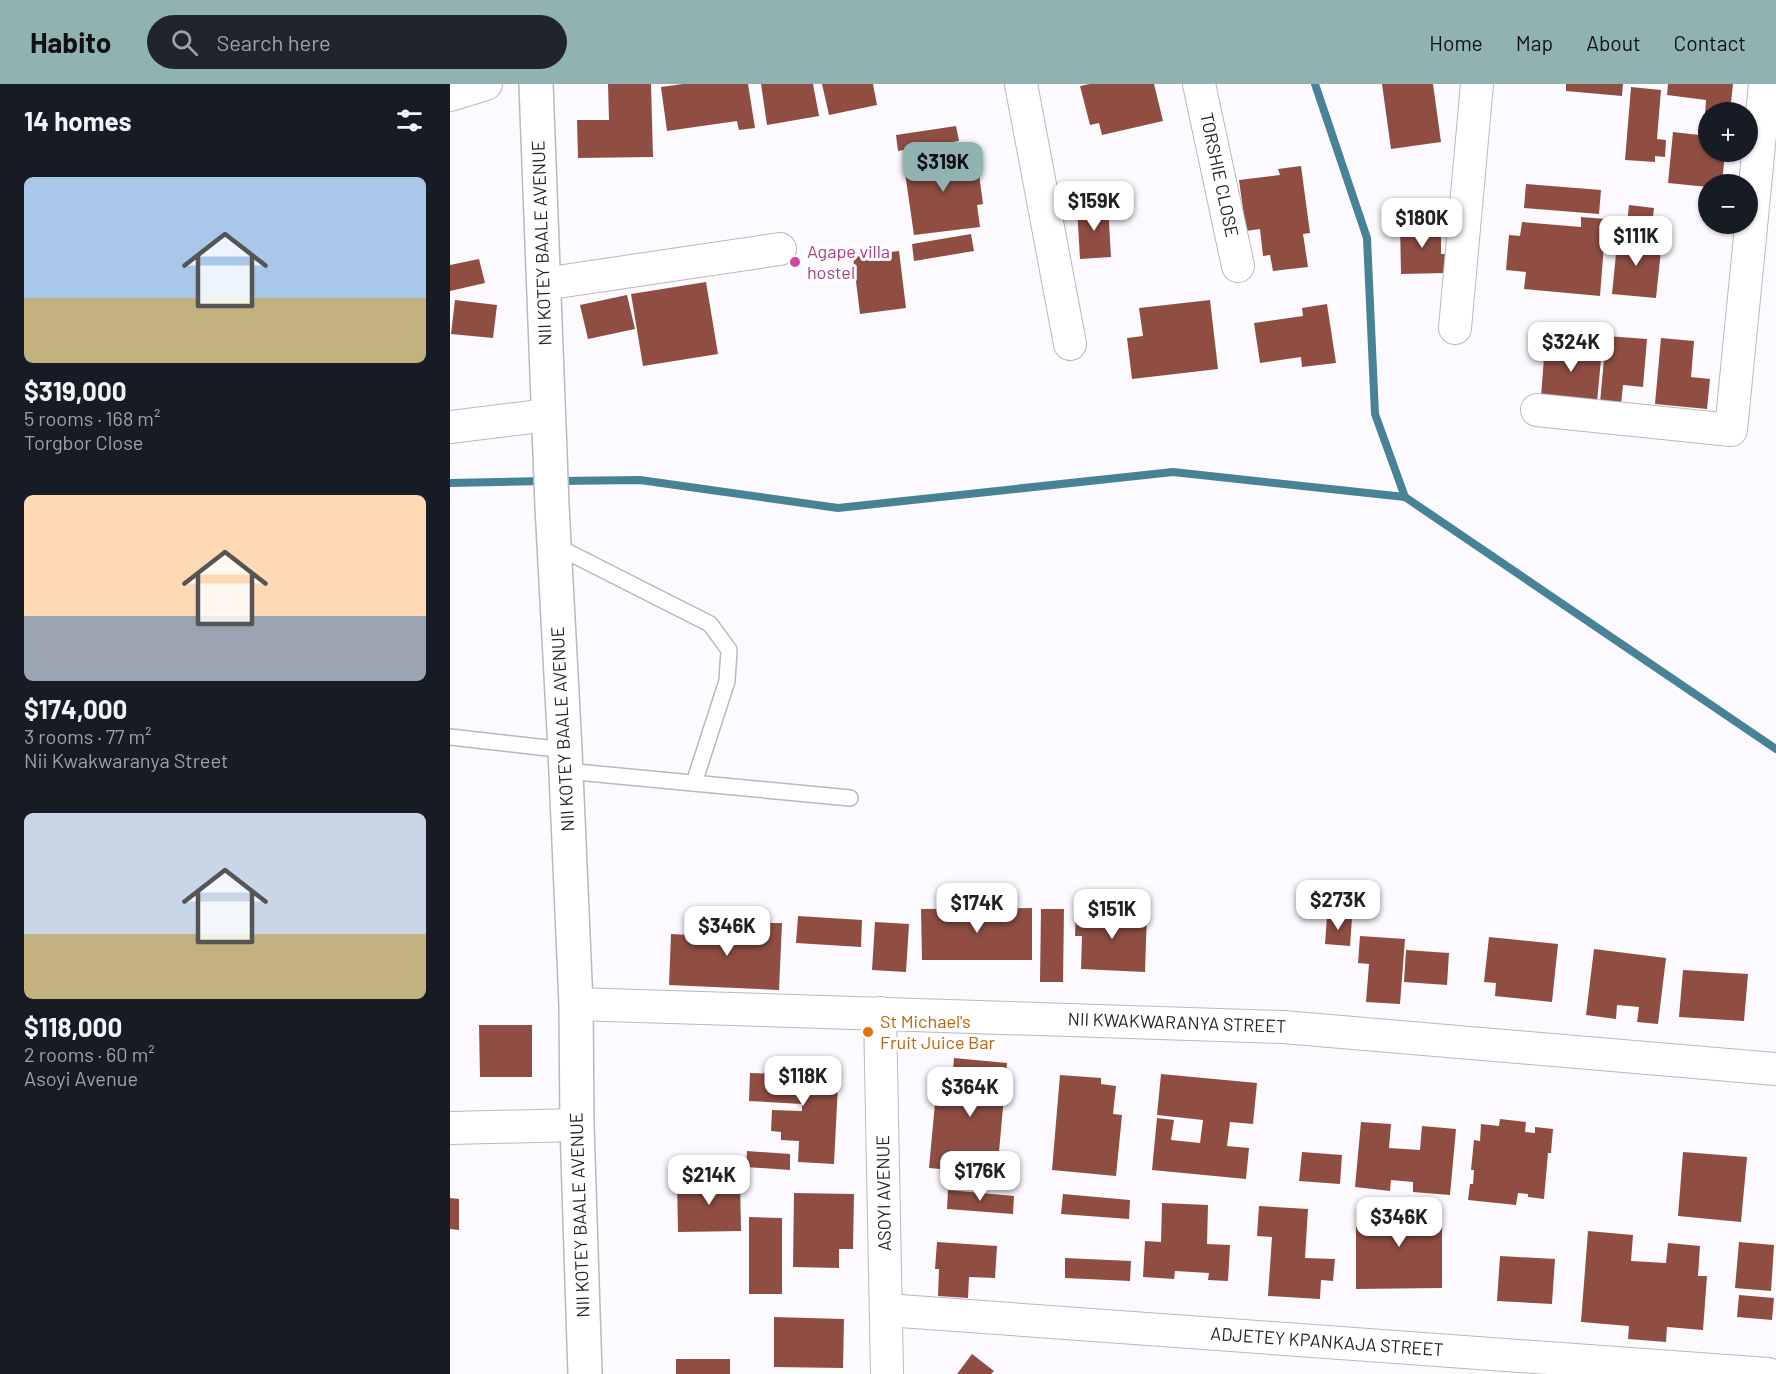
<!DOCTYPE html>
<html lang="en">
<head>
<meta charset="utf-8">
<style>
	body { margin:0; font-family:Barlow,sans-serif; background:#20242c; color:#f1f3f6; height:100vh; display:flex; flex-direction:column; font-size:22px; white-space:nowrap }
	* { box-sizing:border-box; margin:0 }
	p { font-size:20px; color:#9ea1a6 }
	.icon { flex:none; width:33px; height:33px; fill:none; stroke:currentColor; stroke-width:2; stroke-linecap:round; stroke-linejoin:round }
	.map { position:relative; flex:1; overflow:hidden }
	.side { display:flex; flex-direction:column; background:#171b24; width:450px }
	.side>* { flex:none }
	.controls { position:absolute; left:1248px; top:18px; display:grid; gap:12px }
	.controls a { display:grid; place-items:center; width:60px; height:60px; border-radius:50%; background:#171b24; box-shadow:0 2px 4px #0004; font-size:30px }
	.price { position:absolute; translate:-50% -51px; padding:0 14px; border-radius:12px; background:#fff; color:#222; font-size:20px; line-height:39px; filter:drop-shadow(0 2px 3px #0008) }
	.price::after { content:''; position:absolute; left:50%; top:36px; width:18px; height:14px; margin-left:-9px; background:inherit; clip-path:polygon(0 0,100% 0,50% 100%) }
	.price.active { background:#90b3b2; color:#111 }
	ul { padding:0; list-style:none }
	li { display:grid; align-content:center; gap:12px; height:318px; padding:0 24px }
	li span { display:grid; place-items:center; height:186px; border-radius:9px; color:#555 }
	li>.icon { margin-inline-start:auto }
	span .icon { width:108px; height:108px; fill:#fffc; stroke-width:1 }
	li b { font-size:26px }
	h2 { display:flex; justify-content:space-between; align-items:center; height:72px; padding:0 24px; font-size:26px }
	header { display:flex; align-items:center; gap:36px; box-sizing:border-box; height:84px; padding:0 30px; background:#90b3b2; color:#111 }
	header strong { font-size:28px }
	nav { display:flex; gap:33px; margin-inline-start:auto; font-size:21px }
	.search { width:420px; height:54px; background:#20242c; display:flex; align-items:center; gap:15px; box-sizing:border-box; padding:0 21px; border-radius:33px; color:#9ea1a6; font-size:22px }
	main { display:flex; flex:1; min-height:0 }
	.map>svg:first-child { display:block }
	.lines { fill:none; stroke-linecap:round; stroke-linejoin:round }
	.stream { stroke:#488297; stroke-width:8 }
	.building { fill:#904e43 }
	.service-casing { stroke:#bbb8bc; stroke-width:18 }
	.minor-casing { stroke:#bbb8bc; stroke-width:34 }
	.tertiary-casing { stroke:#bbb8bc; stroke-width:36 }
	.service { stroke:#fff; stroke-width:15 }
	.minor { stroke:#fff; stroke-width:32 }
	.tertiary { stroke:#fff; stroke-width:33 }
	.hotel-dot { fill:#d1479c; stroke:#fff; stroke-width:2 }
	.food-dot { fill:#e8710a; stroke:#fff; stroke-width:2 }
	.labels { text-anchor:middle; stroke-width:6; stroke-linejoin:round; paint-order:stroke }
	.street-label { font-size:18px; fill:#262527; stroke:#fff }
	.hotel-label { font-size:18px; fill:#b23c85; stroke:#fff; text-anchor:start }
	.food-label { font-size:18px; fill:#c56008; stroke:#fff; text-anchor:start }
</style>
</head>
<body>
<header>
<strong>Habito</strong>
<div class="search"><svg class="icon" aria-label="search" viewBox="0 0 24 24"><circle cx="10" cy="10" r="6"/><path d="M15 15l6 6"/></svg>Search here</div>
<nav><a>Home</a><a>Map</a><a>About</a><a>Contact</a></nav>
</header>
<main>
<section class="side">
<h2>14 homes<svg class="icon" aria-label="filters" viewBox="0 0 24 24"><path d="M4 7h16M4 17h16"/><circle cx="9" cy="7" r="2"/><circle cx="15" cy="17" r="2"/></svg></h2>
<ul>
<li><span style="background:linear-gradient(#a9c7e8 65%,#c2b280 0)"><svg class="icon" aria-label="home" viewBox="0 0 24 24"><path d="M3 11l9-7 9 7M6 9v11h12V9"/></svg></span><div><b>$319,000</b><p>5 rooms · 168 m²</p><p>Torgbor Close</p></div></li>
<li><span style="background:linear-gradient(#ffd9b3 65%,#9aa5b1 0)"><svg class="icon" aria-label="home" viewBox="0 0 24 24"><path d="M3 11l9-7 9 7M6 9v11h12V9"/></svg></span><div><b>$174,000</b><p>3 rooms · 77 m²</p><p>Nii Kwakwaranya Street</p></div></li>
<li><span style="background:linear-gradient(#c9d6e8 65%,#c2b280 0)"><svg class="icon" aria-label="home" viewBox="0 0 24 24"><path d="M3 11l9-7 9 7M6 9v11h12V9"/></svg></span><div><b>$118,000</b><p>2 rooms · 60 m²</p><p>Asoyi Avenue</p></div></li>
</ul>
</section>
<div class="map">
<svg width="1326" height="1290" viewBox="0 0 1326 1290">
	<rect width="100%" height="100%" fill="#fdfaff"/>
	<g class="lines">
		<!-- stream -->
		<g class="stream">
			<polyline points="865,0 917,154 925,330 955,413"/>
			<polyline points="108,397 190,396 388,424 723,388 955,413 1326,665"/>
			<polyline points="0,399 93,397"/>
		</g>
	</g>
	<!-- building -->
	<g class="building">
		<polygon points="158,0 201,0 203,73 128,74 127,36 159,36"/>
		<polygon points="233,0 298,0 305,44 289,46 287,37 217,47 211,3"/>
		<polygon points="311,0 363,0 369,32 317,41"/>
		<polygon points="372,0 423,0 427,21 379,31"/>
		<polygon points="640,0 704,0 713,37 652,51 649,39 640,41 630,2"/>
		<polygon points="932,0 983,0 991,58 941,65"/>
		<polygon points="1116,0 1173,0 1172,12 1116,7"/>
		<polygon points="1218,0 1283,0 1280,28 1258,28 1258,31 1255,31 1256,16 1217,11"/>
		<polygon points="1181,3 1211,6 1207,55 1216,56 1215,73 1205,72 1205,78 1175,76"/>
		<polygon points="506,42 509,57 448,67 446,51"/>
		<polygon points="1223,48 1258,52 1258,68 1275,68 1272,100 1258,100 1258,103 1218,99"/>
		<polygon points="518,67 521,91 529,90 533,120 527,121 530,143 464,151 453,75"/>
		<polygon points="851,82 860,149 853,150 858,183 823,187 820,171 813,172 810,145 796,147 789,96 830,91 828,85"/>
		<polygon points="1076,100 1151,106 1149,130 1074,124"/>
		<polygon points="658,121 661,173 630,175 627,123"/>
		<polygon points="1179,121 1204,124 1202,141 1177,139"/>
		<polygon points="1131,133 1156,135 1150,212 1074,205 1076,188 1056,186 1059,151 1070,152 1072,138 1131,143"/>
		<polygon points="991,138 991,170 997,170 997,189 951,190 950,139"/>
		<polygon points="521,150 524,167 464,177 462,160"/>
		<polygon points="1168,150 1202,153 1201,165 1211,166 1206,214 1162,210"/>
		<polygon points="449,167 456,224 410,230 403,173"/>
		<polygon points="29,175 35,199 0,207 0,181"/>
		<polygon points="256,198 268,270 193,282 181,210"/>
		<polygon points="177,211 185,245 138,255 130,221"/>
		<polygon points="5,216 47,221 43,254 1,250"/>
		<polygon points="760,216 768,285 682,295 677,254 693,252 689,224"/>
		<polygon points="877,220 886,279 852,283 851,273 810,279 804,239 853,232 852,224"/>
		<polygon points="1156,252 1197,255 1193,303 1173,301 1171,321 1150,319"/>
		<polygon points="1211,254 1244,257 1241,293 1260,295 1257,325 1205,320"/>
		<polygon points="1095,260 1152,265 1147,318 1091,313"/>
		<polygon points="582,824 582,876 472,876 471,825"/>
		<polygon points="591,825 614,825 613,898 590,898"/>
		<polygon points="626,826 697,828 695,888 631,885 632,852 625,852"/>
		<polygon points="348,832 412,836 411,863 346,859"/>
		<polygon points="877,832 902,834 900,862 875,860"/>
		<polygon points="425,838 459,840 456,888 422,886"/>
		<polygon points="241,839 278,841 277,853 281,853 282,842 311,843 311,839 332,839 329,906 219,901 221,850 241,851"/>
		<polygon points="910,852 955,855 950,920 916,918 919,880 908,879"/>
		<polygon points="1039,853 1108,860 1102,918 1045,912 1046,899 1034,898"/>
		<polygon points="1144,865 1216,874 1208,940 1187,938 1189,923 1167,921 1166,935 1136,931"/>
		<polygon points="956,866 999,869 997,901 954,898"/>
		<polygon points="1233,886 1298,890 1294,937 1229,933"/>
		<polygon points="29,941 82,941 82,993 30,993"/>
		<polygon points="504,974 557,979 547,1090 479,1084 486,1008 501,1010"/>
		<polygon points="336,978 389,980 384,1080 348,1078 349,1057 331,1056 331,1048 321,1047 322,1026 352,1027 352,1020 299,1017 300,989 336,990"/>
		<polygon points="711,990 807,999 803,1040 780,1038 777,1062 799,1064 796,1095 702,1086 707,1034 724,1036 721,1056 750,1059 753,1036 707,1031"/>
		<polygon points="610,991 651,994 651,1000 666,1002 663,1030 672,1031 666,1092 602,1086"/>
		<polygon points="1050,1035 1076,1038 1075,1048 1085,1049 1085,1043 1103,1045 1101,1069 1098,1069 1094,1115 1078,1113 1078,1110 1068,1109 1066,1121 1018,1116 1020,1100 1023,1100 1024,1086 1021,1086 1024,1056 1030,1057 1031,1040 1049,1042"/>
		<polygon points="911,1038 941,1040 939,1064 970,1066 972,1042 1006,1045 1000,1111 963,1108 963,1098 941,1096 940,1107 905,1103"/>
		<polygon points="297,1067 340,1070 340,1086 296,1083"/>
		<polygon points="852,1068 892,1071 890,1100 849,1097"/>
		<polygon points="1233,1068 1297,1073 1291,1138 1228,1132"/>
		<polygon points="290,1096 291,1147 228,1148 227,1097"/>
		<polygon points="498,1106 564,1112 563,1130 497,1125"/>
		<polygon points="344,1109 404,1110 403,1165 389,1165 389,1184 343,1183"/>
		<polygon points="613,1110 680,1116 679,1135 611,1130"/>
		<polygon points="0,1114 9,1115 9,1146 0,1145"/>
		<polygon points="712,1119 758,1121 757,1160 780,1161 778,1197 758,1196 759,1189 725,1187 724,1195 693,1193 695,1157 711,1158"/>
		<polygon points="809,1122 858,1125 855,1174 885,1175 883,1197 871,1196 870,1215 818,1212 822,1153 807,1152"/>
		<polygon points="906,1124 992,1124 992,1204 906,1205"/>
		<polygon points="299,1133 332,1134 332,1210 299,1210"/>
		<polygon points="1138,1147 1183,1151 1181,1177 1216,1179 1218,1159 1250,1162 1248,1192 1257,1192 1253,1246 1217,1243 1216,1258 1178,1255 1179,1242 1131,1238"/>
		<polygon points="487,1158 547,1162 545,1194 519,1193 518,1214 488,1212 489,1185 485,1185"/>
		<polygon points="1289,1158 1324,1161 1321,1207 1285,1204"/>
		<polygon points="1050,1172 1105,1175 1102,1220 1047,1217"/>
		<polygon points="615,1174 681,1177 680,1197 615,1194"/>
		<polygon points="1289,1211 1324,1214 1322,1236 1287,1233"/>
		<polygon points="324,1233 394,1235 393,1284 324,1283"/>
		<polygon points="522,1270 544,1287 541,1290 507,1290"/>
		<rect x="226" y="1275" width="54" height="15"/>
	</g>
	<g class="lines">
		<!-- service casing -->
		<g class="service-casing">
			<g id="service">
				<polyline points="104,461 260,540 279,566 277,597 244,699"/>
				<polyline points="0,653 115,666"/>
				<polyline points="116,687 400,714"/>
			</g>
		</g>
		<!-- minor casing -->
		<g class="minor-casing">
			<g id="minor">
				<polyline points="571,0 620,260"/>
				<polyline points="749,0 788,182"/>
				<polyline points="0,11 36,0"/>
				<polyline points="94,200 330,165"/>
				<polyline points="1005,244 1027,0"/>
				<polyline points="1087,326 1281,346 1315,0"/>
				<polyline points="0,343 99,331"/>
				<polyline points="126,920 833,943 1326,985"/>
				<polyline points="430,929 437,1290"/>
				<polyline points="0,1044 127,1041"/>
				<polyline points="436,1226 1318,1290"/>
			</g>
		</g>
		<!-- tertiary casing -->
		<g class="tertiary-casing">
			<polyline id="tertiary" points="86,0 102,422 115,666 126,920 127,1041 135,1290"/>
		</g>
		<!-- service -->
		<use href="#service" class="service"/>
		<!-- minor -->
		<use href="#minor" class="minor"/>
		<!-- tertiary -->
		<use href="#tertiary" class="tertiary"/>
	</g>
	<!-- markers -->
	<circle class="hotel-dot" cx="345" cy="178" r="6"/>
	<circle class="food-dot" cx="418" cy="948" r="6"/>
	<g class="labels">
		<!-- street labels -->
		<g class="street-label">
			<text transform="translate(769 91) rotate(78)" y="6">TORSHIE CLOSE</text>
			<text transform="translate(92 159) rotate(-92)" y="6">NII KOTEY BAALE AVENUE</text>
			<text transform="translate(113 645) rotate(-93)" y="6">NII KOTEY BAALE AVENUE</text>
			<text transform="translate(727 939) rotate(2)" y="6">NII KWAKWARANYA STREET</text>
			<text transform="translate(434 1109) rotate(-91)" y="6">ASOYI AVENUE</text>
			<text transform="translate(130 1131) rotate(-92)" y="6">NII KOTEY BAALE AVENUE</text>
			<text transform="translate(877 1258) rotate(4)" y="6">ADJETEY KPANKAJA STREET</text>
		</g>
		<!-- hotel labels -->
		<g class="hotel-label">
			<text x="357" y="174">Agape villa<tspan x="357" dy="21">hostel</tspan></text>
		</g>
		<!-- food labels -->
		<g class="food-label">
			<text x="430" y="944">St Michael's<tspan x="430" dy="21">Fruit Juice Bar</tspan></text>
		</g>
	</g>
</svg>
<div class="controls">
<a>+</a>
<a>−</a>
</div>
<b class="price active" style="left:493px;top:109px">$319K</b>
<b class="price" style="left:644px;top:148px">$159K</b>
<b class="price" style="left:972px;top:165px">$180K</b>
<b class="price" style="left:1186px;top:183px">$111K</b>
<b class="price" style="left:1121px;top:289px">$324K</b>
<b class="price" style="left:888px;top:847px">$273K</b>
<b class="price" style="left:527px;top:850px">$174K</b>
<b class="price" style="left:662px;top:856px">$151K</b>
<b class="price" style="left:277px;top:873px">$346K</b>
<b class="price" style="left:353px;top:1023px">$118K</b>
<b class="price" style="left:520px;top:1034px">$364K</b>
<b class="price" style="left:530px;top:1118px">$176K</b>
<b class="price" style="left:259px;top:1122px">$214K</b>
<b class="price" style="left:949px;top:1164px">$346K</b>
</div>
</main>
</body>
</html>
